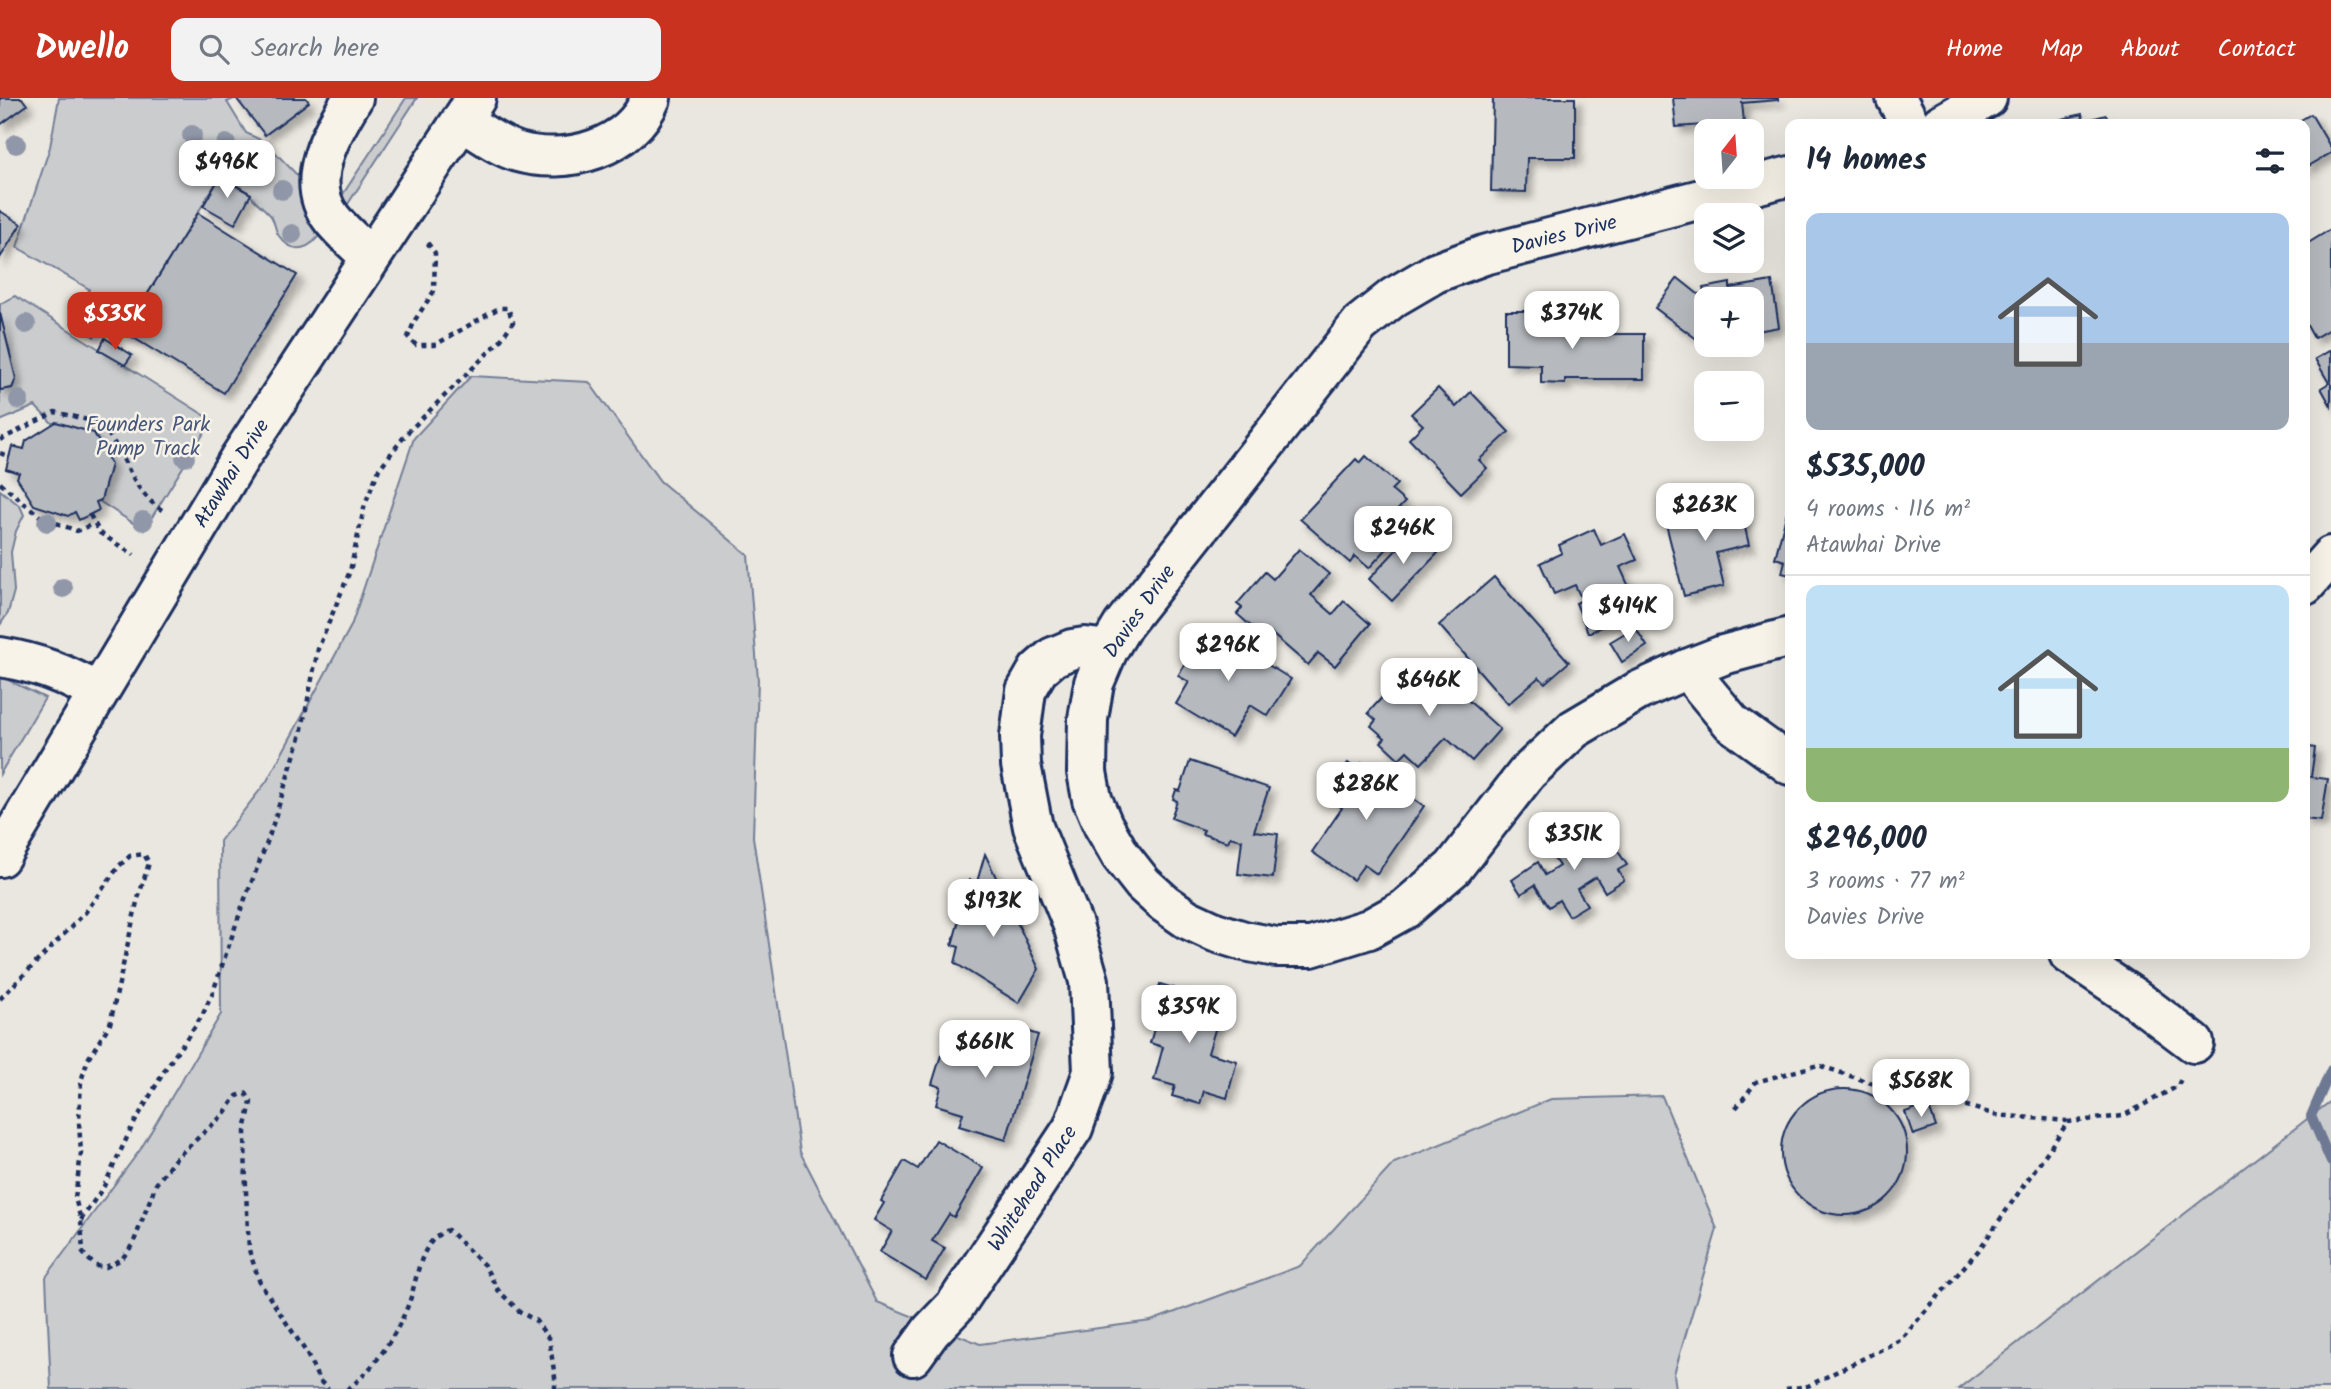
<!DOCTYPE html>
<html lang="en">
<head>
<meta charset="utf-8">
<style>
	body { margin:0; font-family:Kalam,sans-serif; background:#f2f2f3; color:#1f2937; height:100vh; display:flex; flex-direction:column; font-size:26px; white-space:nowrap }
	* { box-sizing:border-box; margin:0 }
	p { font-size:23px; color:#747a83 }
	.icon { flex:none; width:38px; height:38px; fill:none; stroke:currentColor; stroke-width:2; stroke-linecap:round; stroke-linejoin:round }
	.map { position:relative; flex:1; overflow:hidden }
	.panel { position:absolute; left:1785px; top:21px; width:525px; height:840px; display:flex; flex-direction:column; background:#fff; border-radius:14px; box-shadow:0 7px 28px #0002 }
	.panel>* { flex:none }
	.needle { width:46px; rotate:17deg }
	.fabs { position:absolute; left:1694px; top:21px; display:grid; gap:14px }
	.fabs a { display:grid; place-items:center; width:70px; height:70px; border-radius:14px; background:#fff; box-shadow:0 7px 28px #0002; font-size:35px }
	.price { position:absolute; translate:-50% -60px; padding:0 16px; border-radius:14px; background:#fff; color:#222; font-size:23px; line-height:46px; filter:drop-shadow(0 2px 4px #0008) }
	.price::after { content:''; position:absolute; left:50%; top:42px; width:21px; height:16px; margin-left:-10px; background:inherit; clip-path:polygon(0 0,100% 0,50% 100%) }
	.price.selected { background:#c8321e; color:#fff }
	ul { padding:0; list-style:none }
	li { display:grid; align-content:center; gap:14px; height:371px; padding:0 21px }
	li+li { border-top:2px solid #e0e1e3 }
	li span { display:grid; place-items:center; height:217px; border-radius:14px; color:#555 }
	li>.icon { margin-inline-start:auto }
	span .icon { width:126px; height:126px; fill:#fffc; stroke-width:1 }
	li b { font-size:30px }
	h2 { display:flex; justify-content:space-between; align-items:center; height:84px; padding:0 21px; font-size:30px }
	header { display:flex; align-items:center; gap:42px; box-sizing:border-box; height:98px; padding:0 35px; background:#c8321e; color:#fff }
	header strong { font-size:33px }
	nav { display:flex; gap:38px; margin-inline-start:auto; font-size:24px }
	.search { width:490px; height:63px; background:#f2f2f3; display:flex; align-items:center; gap:18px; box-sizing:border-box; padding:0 24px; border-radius:14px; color:#747a83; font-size:26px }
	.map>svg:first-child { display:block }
	.green { fill:#cbcccd; stroke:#737e96; stroke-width:2 }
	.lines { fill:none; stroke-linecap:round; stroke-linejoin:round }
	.stream { stroke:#6d7892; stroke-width:10 }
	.building { fill:#b6babf; stroke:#1b2f5e; stroke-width:2; filter:url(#shadow) }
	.minor-casing { stroke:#1b2f5e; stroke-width:44 }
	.path { stroke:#1b2f5e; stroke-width:4.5; stroke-dasharray:5 5; stroke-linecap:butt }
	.minor { stroke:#f7f3e8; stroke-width:38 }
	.tree { fill:#9097a8 }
	.labels { text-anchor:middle; stroke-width:5; stroke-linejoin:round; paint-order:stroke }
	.street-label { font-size:21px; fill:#1b2f5e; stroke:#f7f3e8 }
	.park-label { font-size:21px; fill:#47567a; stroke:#f7f3e8 }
</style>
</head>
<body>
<header>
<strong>Dwello</strong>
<div class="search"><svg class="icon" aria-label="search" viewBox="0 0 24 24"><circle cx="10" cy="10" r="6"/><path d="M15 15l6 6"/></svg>Search here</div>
<nav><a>Home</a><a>Map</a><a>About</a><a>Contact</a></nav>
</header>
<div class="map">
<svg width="2331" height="1291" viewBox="0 0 2331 1291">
	<defs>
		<filter id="shadow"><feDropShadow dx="6" dy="6" stdDeviation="3.5" flood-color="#0004"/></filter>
	</defs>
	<rect width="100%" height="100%" fill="#eae7e0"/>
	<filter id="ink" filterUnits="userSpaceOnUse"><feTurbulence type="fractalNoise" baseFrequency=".0143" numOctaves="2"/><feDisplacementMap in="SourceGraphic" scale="14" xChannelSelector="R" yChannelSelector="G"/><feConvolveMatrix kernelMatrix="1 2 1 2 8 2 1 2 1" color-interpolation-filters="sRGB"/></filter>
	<g filter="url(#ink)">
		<!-- green -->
		<g class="green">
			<path d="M59 0H236L227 4 246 35 265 44 302 82 322 133C312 150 294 159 279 138 275 133 275 124 271 118 265 111 258 106 252 99 246 90 229 85 220 79L124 234 109 230 115 215 87 201 89 191 17 149 50 49Z"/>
			<polygon points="406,0 417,0 342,115 339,103 345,93"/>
			<polygon points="15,198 212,322 144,432 99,403 101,401 111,366 94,335 56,324 53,326 35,308 0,323 0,292 12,290 16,281 0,215 0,206"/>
			<polygon points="471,278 589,284 660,383 748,457 758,582 753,739 800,1054 877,1204 980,1246 1151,1223 1300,1168 1394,1065 1551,1001 1662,998 1717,1131 1674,1276 1676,1291 51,1291 46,1179 140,1052 221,916 220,743 267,683 351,528 414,340"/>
			<polygon points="0,392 20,408 24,417 16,433 11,454 14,493 8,515 0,527"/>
			<polygon points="0,578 45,600 0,676"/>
			<polygon points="2331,1003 2331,1291 1958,1291 2311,1018"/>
		</g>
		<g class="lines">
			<!-- stream -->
			<polyline class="stream" points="2331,972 2311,1018 2331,1064"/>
		</g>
		<!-- building -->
		<g class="building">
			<polygon points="0,0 22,0 27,7 0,27"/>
			<polygon points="236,0 306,0 309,4 265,37"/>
			<polygon points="1493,0 1575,0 1575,60 1527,60 1526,94 1491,93"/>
			<polygon points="1673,0 1778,0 1778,2 1742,5 1745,33 1706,33 1706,41 1704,41 1703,27 1676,29"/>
			<polygon points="2082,16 2084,23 2106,17 2109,26 2043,26"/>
			<polygon points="2311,16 2331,50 2331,55 2305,70 2305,26 2294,26"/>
			<polygon points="220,79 251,96 235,126 203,108"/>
			<polygon points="0,113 21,126 0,160"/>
			<polygon points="198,115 297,177 224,295 124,234"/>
			<polygon points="2331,131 2331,230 2314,240 2305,224 2305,147"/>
			<polygon points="1678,180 1698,196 1704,195 1703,190 1730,185 1730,190 1772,183 1779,229 1752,234 1752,201 1706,201 1706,241 1698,242 1655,210"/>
			<polygon points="83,207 104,219 94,238 72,225"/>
			<polygon points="1506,213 1538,213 1538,228 1589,229 1589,236 1644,236 1644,281 1565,281 1565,286 1541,285 1541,267 1506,266"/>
			<polygon points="0,215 16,281 12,290 0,292"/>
			<polygon points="105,240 132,257 125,267 99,252"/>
			<polygon points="2331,252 2331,308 2321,290 2329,285 2315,261"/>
			<polygon points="1438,290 1456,309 1471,294 1509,334 1479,362 1487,370 1461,395 1409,341 1423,327 1411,316"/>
			<polygon points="56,324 94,335 111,366 101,402 96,404 99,412 79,422 75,414 68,418 34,407 17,380 19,375 6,371 12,348 24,351 26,343"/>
			<polygon points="1366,358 1397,386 1391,392 1405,404 1382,429 1395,442 1369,470 1355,458 1350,465 1300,421 1356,361 1360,365"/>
			<polygon points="1790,402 1790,477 1782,475 1785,463 1775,460"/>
			<polygon points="1715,403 1717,409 1739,404 1749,447 1716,455 1724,488 1684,498 1665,422 1676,420 1674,413"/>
			<polygon points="1594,431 1601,447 1625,436 1637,462 1620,469 1635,502 1623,507 1628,518 1588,535 1576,505 1582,502 1575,487 1554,496 1540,465 1562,455 1559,447"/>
			<polygon points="1414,433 1438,455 1392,503 1369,481"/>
			<polygon points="1299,451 1329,476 1311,497 1333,516 1344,503 1370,526 1335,568 1318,555 1308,567 1272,536 1267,542 1237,516 1242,510 1237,506 1265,474 1273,481"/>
			<polygon points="1494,479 1569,564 1545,585 1539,579 1508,606 1439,527"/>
			<polygon points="1635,529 1647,548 1622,564 1610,544"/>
			<polygon points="1208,530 1291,581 1268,618 1250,607 1231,639 1176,606 1189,584 1178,578"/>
			<polygon points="1413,565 1434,583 1439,576 1500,631 1472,663 1446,640 1421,666 1407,653 1399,661 1381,644 1385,640 1371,628 1376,622 1368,615"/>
			<polygon points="2305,648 2315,650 2311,679 2328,681 2321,723 2305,721"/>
			<polygon points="1190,663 1269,690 1254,733 1278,736 1273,780 1238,776 1242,742 1230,739 1228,744 1202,736 1204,732 1171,720 1177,703 1173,701 1176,692 1180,693"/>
			<polygon points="1348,665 1357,672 1362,665 1424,708 1377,776 1364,767 1353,782 1312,754 1342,710 1335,704 1347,687 1337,680"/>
			<polygon points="1563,735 1576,757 1607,737 1627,767 1618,772 1624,782 1605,794 1596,779 1577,791 1587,807 1569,818 1559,802 1549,809 1535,787 1521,796 1512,782 1538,764 1545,777 1559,768 1544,746"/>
			<polygon points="985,756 1039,871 1019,905 955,865 959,849 952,847 970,782 977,784"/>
			<polygon points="1160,886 1223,905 1208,955 1237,963 1227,1000 1204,993 1200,1006 1172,998 1175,988 1154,982 1163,949 1150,945 1157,920 1151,918"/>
			<polygon points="1011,928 1038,937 1006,1042 959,1028 963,1015 936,1007 941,989 932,986 941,957 952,960 960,933 1005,946"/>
			<circle cx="1844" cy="1054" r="63"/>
			<polygon points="1928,1006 1936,1029 1913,1037 1905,1014"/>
			<polygon points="936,1042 983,1070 954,1119 949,1116 932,1143 945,1150 926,1182 880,1154 892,1133 874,1122 884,1105 881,1103 904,1063 918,1071"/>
		</g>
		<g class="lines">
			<!-- minor casing -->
			<g class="minor-casing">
				<g id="minor">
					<path d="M353 0C332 34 302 83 332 121 343 135 358 147 370 159"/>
					<polyline points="1896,0 1910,26"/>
					<path d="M462 23C480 34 498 48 518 54 567 68 631 50 651 0"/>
					<polyline points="1941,26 1987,0"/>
					<polyline points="1790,78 1484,157 1435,175 1394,199 1360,226 1123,527 1108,552 1094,585 1088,621 1087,674 1092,701 1103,727 1121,758 1143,786 1164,805 1187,821 1215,834 1244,843 1276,849 1311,849 1369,831 1405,811 1453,770 1527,675 1574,631 1638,593 1687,571 1723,557 1790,539"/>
					<polyline points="2305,487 2331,458"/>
					<path d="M0 559C38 565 64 576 98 594"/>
					<polyline points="1687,571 1732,625 1790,667"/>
					<polyline points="0,759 239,361 476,0"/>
					<polyline points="2069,856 2133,899 2194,945"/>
					<polyline points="913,1258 931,1233 955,1208 1073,1030 1093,974 1089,883 1073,827 1033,729 1021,667 1020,638 1026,593 1038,572 1053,559 1072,551 1085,549 1108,552"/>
				</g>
			</g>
			<!-- path -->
			<g class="path">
				<path d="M0 342 55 314C66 317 95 322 102 329 127 355 129 391 162 412"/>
				<polyline points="0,355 10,359"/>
				<polyline points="0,385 41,419 77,433 93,426"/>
				<polyline points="90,417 100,435 134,457"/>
				<polyline points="0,901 85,815 119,768 130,758 144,756 149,765 137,804 110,926 88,961 81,983 79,1024 81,1056 75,1100 81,1122 83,1155 95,1168 106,1169 122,1161 133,1146 156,1086 175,1061 223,1017 237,998 246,995 251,1004 245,1033 246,1094 249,1152 260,1185 306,1254 319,1282 328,1291"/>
				<polyline points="1736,1010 1756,984 1818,967 1895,993 1957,1005 1996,1017 2067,1023"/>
				<polyline points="81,1122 104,1088 132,1029 166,970 202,918 213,894 243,806 268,742 301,636 318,551 350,473 365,406 379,371 407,335 500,243 513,224 508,210 499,210 435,247 416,247 408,239 415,222 434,193 435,155 426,143"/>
				<path d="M347 1291C373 1274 398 1234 409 1205 418 1180 419 1142 448 1132L484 1167 498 1192 519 1213 536 1223 549 1241 555 1279V1291"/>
				<polyline points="1786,1291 1808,1288 1900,1242 1978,1153 2068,1024 2123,1018 2178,988 2182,978"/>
			</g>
			<!-- minor -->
			<use href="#minor" class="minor"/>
		</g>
		<!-- trees -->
		<g class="tree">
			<circle cx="192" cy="37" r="10"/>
			<circle cx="16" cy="46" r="10"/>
			<circle cx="226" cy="46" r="10"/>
			<circle cx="282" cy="92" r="10"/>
			<circle cx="292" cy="136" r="10"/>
			<circle cx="26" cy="226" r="10"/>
			<circle cx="19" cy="302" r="10"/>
			<circle cx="185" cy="359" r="10"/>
			<circle cx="143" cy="423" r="10"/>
			<circle cx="47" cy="424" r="10"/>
			<circle cx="63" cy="490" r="10"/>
		</g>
	</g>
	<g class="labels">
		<!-- street labels -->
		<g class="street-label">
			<text transform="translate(1564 136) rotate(-14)" y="7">Davies Drive</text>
			<text transform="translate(231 375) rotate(-58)" y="7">Atawhai Drive</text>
			<text transform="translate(1139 513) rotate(-55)" y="7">Davies Drive</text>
			<text transform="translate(1032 1090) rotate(-57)" y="7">Whitehead Place</text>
		</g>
		<!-- park labels -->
		<g class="park-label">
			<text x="148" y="333">Founders Park<tspan x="148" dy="24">Pump Track</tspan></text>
		</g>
	</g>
</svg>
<div class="fabs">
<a><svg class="needle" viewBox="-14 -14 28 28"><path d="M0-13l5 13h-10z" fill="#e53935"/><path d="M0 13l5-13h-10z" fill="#747a83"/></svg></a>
<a><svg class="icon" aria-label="layers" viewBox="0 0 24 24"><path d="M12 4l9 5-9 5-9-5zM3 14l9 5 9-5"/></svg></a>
<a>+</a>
<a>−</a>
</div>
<b class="price" style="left:227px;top:102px">$496K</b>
<b class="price" style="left:1572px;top:253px">$374K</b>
<b class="price selected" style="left:115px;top:254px">$535K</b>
<b class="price" style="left:1705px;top:445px">$263K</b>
<b class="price" style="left:1403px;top:468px">$246K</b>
<b class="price" style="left:1628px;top:546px">$414K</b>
<b class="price" style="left:1228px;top:585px">$296K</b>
<b class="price" style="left:1429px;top:620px">$646K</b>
<b class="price" style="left:1366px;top:724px">$286K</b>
<b class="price" style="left:1574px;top:774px">$351K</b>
<b class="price" style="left:993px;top:841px">$193K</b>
<b class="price" style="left:1189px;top:947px">$359K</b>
<b class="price" style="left:985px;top:982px">$661K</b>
<b class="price" style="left:1921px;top:1021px">$568K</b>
<section class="panel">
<h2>14 homes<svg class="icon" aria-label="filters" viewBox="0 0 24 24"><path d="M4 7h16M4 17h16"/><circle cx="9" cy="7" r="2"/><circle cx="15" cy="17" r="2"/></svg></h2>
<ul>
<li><span style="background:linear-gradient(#a9c7e8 60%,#9aa5b1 0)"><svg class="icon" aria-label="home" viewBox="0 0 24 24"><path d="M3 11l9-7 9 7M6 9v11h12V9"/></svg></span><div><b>$535,000</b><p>4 rooms · 116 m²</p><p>Atawhai Drive</p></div></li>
<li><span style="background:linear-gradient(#bfe0f5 75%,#8fb573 0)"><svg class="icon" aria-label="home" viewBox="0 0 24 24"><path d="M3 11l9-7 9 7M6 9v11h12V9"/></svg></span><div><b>$296,000</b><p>3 rooms · 77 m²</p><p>Davies Drive</p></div></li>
</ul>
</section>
</div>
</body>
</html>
